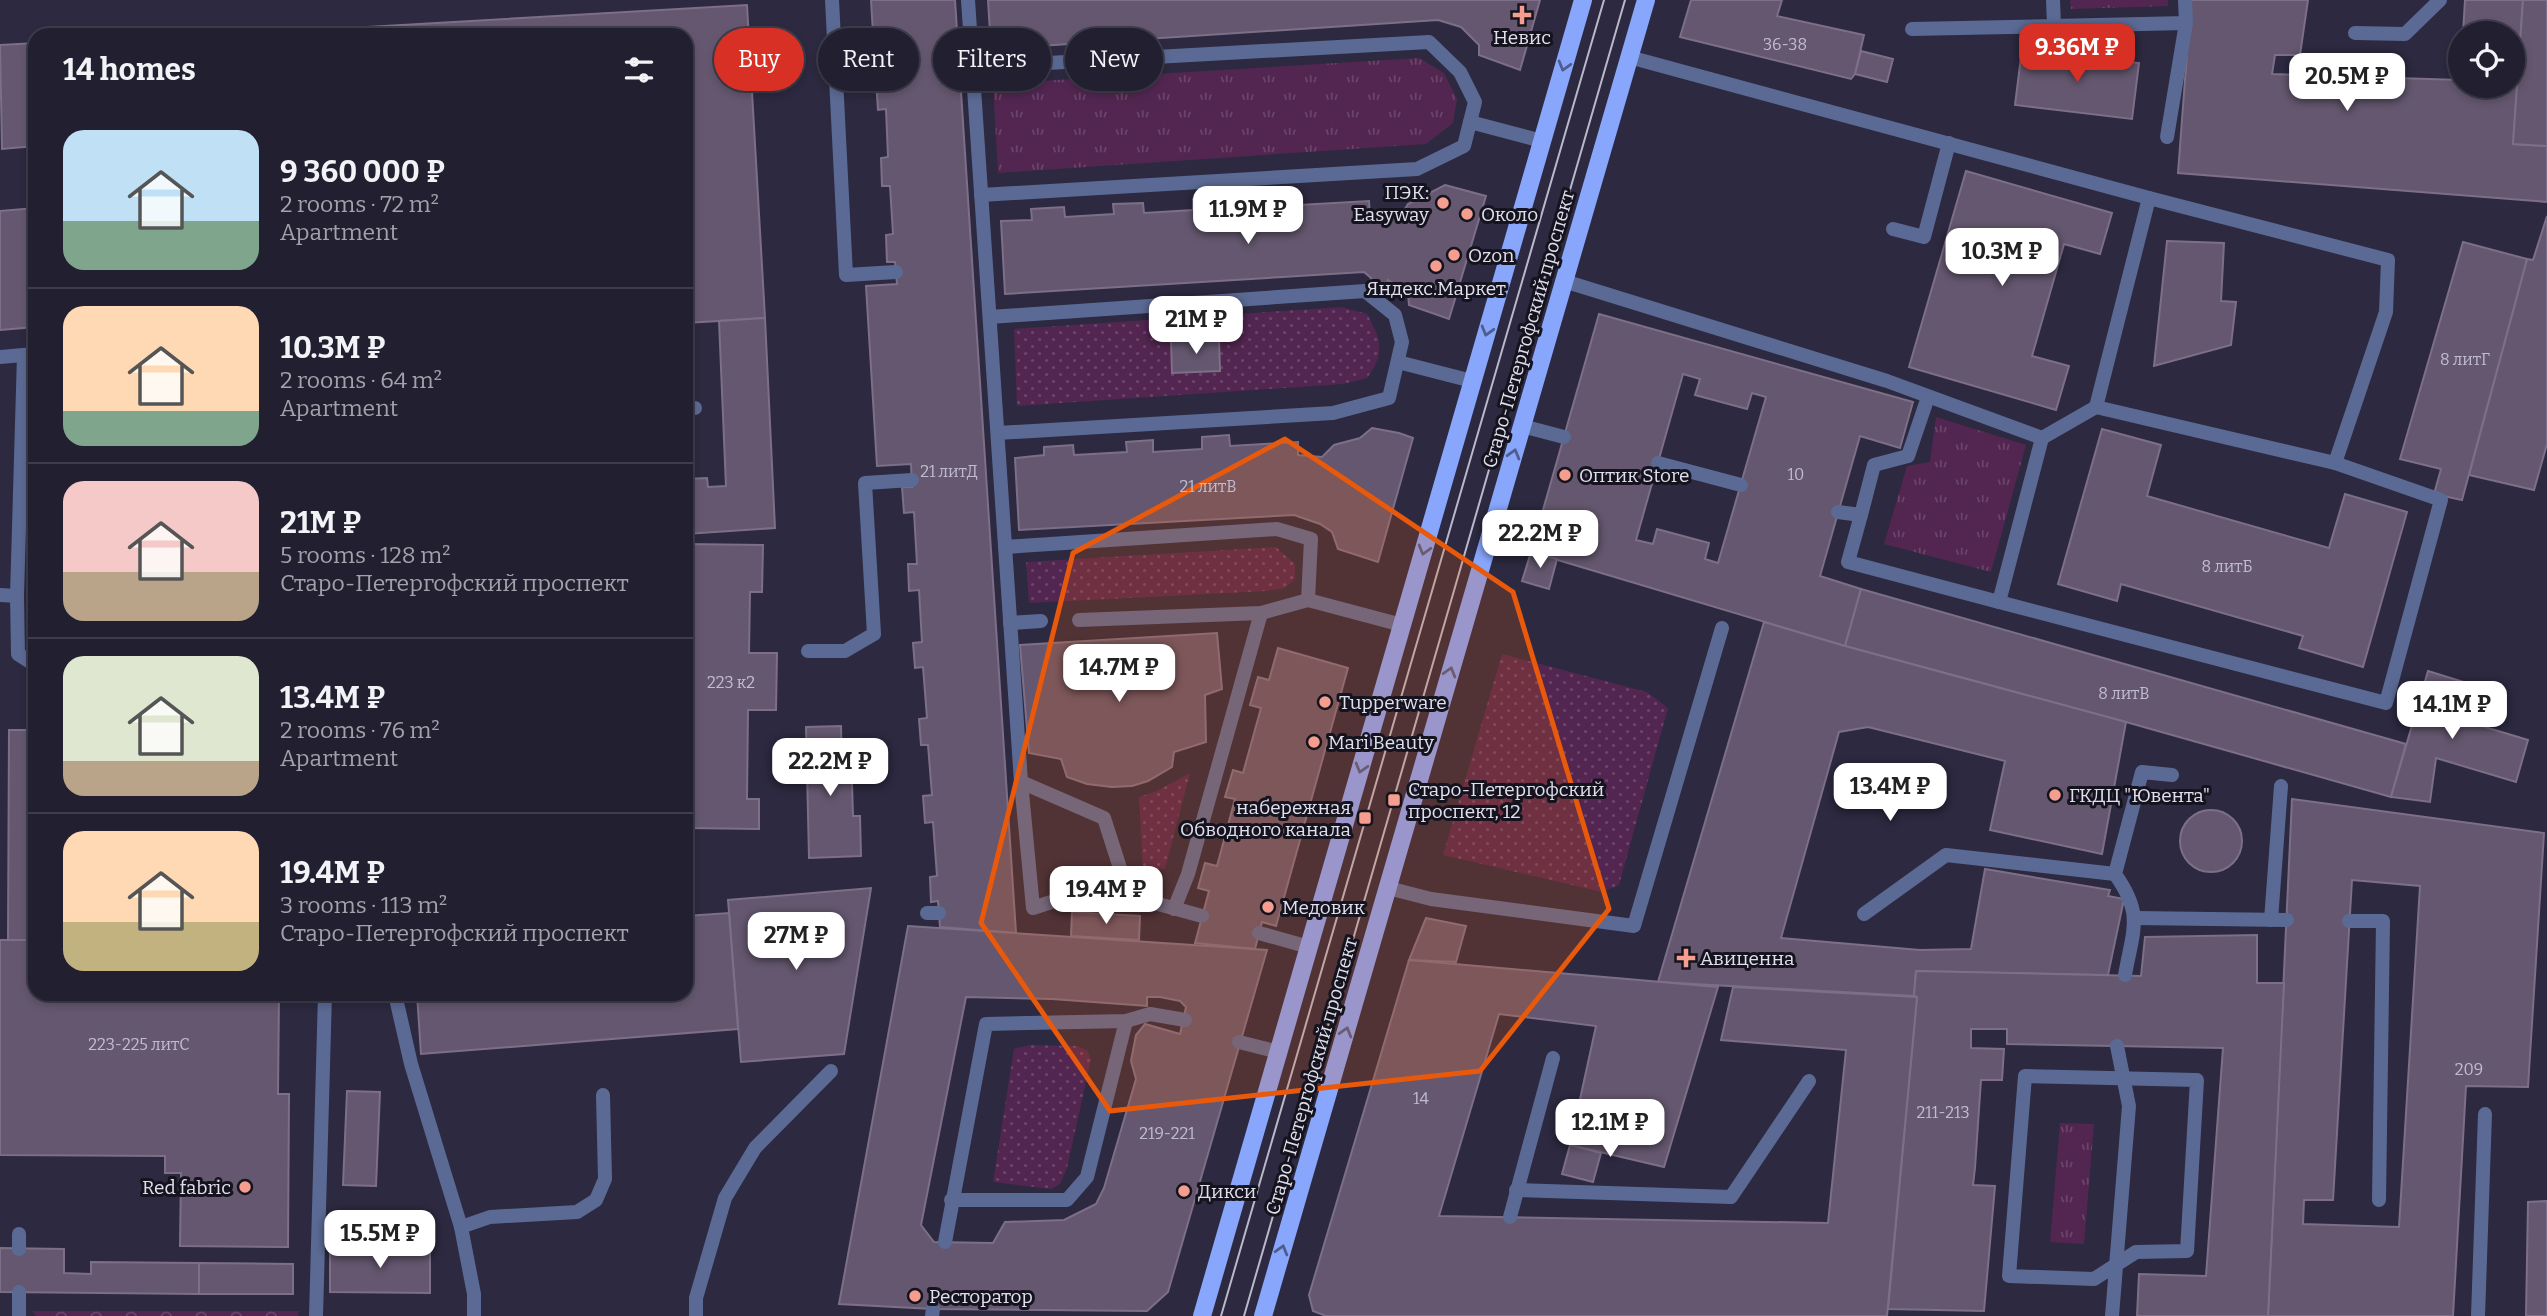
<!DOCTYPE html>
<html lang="en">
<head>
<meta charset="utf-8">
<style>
	body { margin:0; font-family:Bitter,serif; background:#292738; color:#f1f3f6; height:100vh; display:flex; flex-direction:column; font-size:26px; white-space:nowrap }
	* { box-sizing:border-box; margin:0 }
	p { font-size:23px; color:#a2a2ab }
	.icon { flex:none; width:38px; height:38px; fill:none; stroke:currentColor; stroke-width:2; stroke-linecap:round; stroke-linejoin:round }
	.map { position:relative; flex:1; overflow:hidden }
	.panel { position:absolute; left:28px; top:28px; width:665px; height:973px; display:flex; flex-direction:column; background:#211f30; border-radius:21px; box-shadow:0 4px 10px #0003,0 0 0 2px #3e3d4c }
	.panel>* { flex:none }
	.guide { position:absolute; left:714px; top:28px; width:665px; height:63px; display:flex; gap:14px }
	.fabs { position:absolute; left:2448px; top:21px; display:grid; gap:14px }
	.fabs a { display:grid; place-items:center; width:77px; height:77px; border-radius:50%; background:#211f30; box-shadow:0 4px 10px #0003,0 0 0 2px #3e3d4c; font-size:35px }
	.price { position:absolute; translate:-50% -60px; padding:0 16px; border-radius:14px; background:#fff; color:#222; font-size:23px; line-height:46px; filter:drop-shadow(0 2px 4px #0008) }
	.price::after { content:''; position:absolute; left:50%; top:42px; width:21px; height:16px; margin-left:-10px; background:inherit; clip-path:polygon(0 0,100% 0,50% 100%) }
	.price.current { background:#d93025; color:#fff }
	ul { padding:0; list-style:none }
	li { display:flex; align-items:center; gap:21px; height:175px; padding:0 35px }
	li+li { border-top:2px solid #3e3d4c }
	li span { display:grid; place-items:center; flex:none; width:196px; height:140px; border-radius:21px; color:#555 }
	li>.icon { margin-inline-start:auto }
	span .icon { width:84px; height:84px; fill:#fffc; stroke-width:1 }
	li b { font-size:30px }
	h2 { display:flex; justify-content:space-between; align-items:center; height:84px; padding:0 35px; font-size:30px }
	.pill { padding:0 24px; border-radius:32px; background:#211f30; box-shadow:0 4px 10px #0003,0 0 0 2px #3e3d4c; font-size:24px; line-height:63px }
	.pill.current { background:#d93025; color:#fff }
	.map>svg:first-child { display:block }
	.grass { fill:url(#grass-dots) }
	.forest { fill:url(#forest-crowns) }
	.park { fill:url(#park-tufts) }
	.building { fill:#64576f; stroke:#7c6f87; stroke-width:2; fill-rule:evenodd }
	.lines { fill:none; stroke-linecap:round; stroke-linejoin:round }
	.service { stroke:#5b6a94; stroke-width:14 }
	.primary { stroke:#88a6fc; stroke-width:18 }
	.tram { stroke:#bab9ca; stroke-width:2 }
	.oneway { stroke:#4e5d8d }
	.marked { fill:#e8590c; fill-opacity:0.2; stroke:#e8590c; stroke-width:5; stroke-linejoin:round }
	.poi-dot { fill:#f59d8e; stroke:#15141e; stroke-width:2.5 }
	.labels { text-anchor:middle; stroke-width:6; stroke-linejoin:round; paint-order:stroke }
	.number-label { font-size:16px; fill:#c1bdce }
	.poi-label { font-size:19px; fill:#e0dfee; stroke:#15141e; text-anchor:start }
	.street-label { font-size:19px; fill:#e0dfee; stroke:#15141e }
</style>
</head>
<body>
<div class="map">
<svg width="2547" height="1316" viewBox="0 0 2547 1316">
	<defs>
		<pattern id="grass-dots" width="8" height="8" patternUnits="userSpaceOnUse" patternTransform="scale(1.75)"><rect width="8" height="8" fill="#522650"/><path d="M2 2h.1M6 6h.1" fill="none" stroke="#6b456a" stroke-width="1.8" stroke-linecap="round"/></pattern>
		<pattern id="forest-crowns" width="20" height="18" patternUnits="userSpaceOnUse" patternTransform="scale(1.75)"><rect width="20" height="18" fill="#522650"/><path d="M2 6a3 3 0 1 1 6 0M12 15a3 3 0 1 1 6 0" fill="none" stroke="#6b456a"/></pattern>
		<pattern id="park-tufts" width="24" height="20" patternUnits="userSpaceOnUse" patternTransform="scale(1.75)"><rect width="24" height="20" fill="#522650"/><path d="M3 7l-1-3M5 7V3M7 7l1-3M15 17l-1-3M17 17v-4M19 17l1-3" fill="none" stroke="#6b456a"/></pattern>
	</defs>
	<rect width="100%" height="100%" fill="#2c2940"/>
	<!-- grass -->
	<g class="grass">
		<path d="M1342 307 1367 314C1381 340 1386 352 1367 378L1343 384 1017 406 1014 329Z"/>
		<polygon points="1276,547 1295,564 1295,579 1285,588 1267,591 1029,603 1026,562"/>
		<polygon points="1502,654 1647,692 1668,708 1619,885 1602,892 1443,855"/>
		<polygon points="1190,773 1165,869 1143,871 1139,797 1157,791"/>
		<polygon points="1029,1045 1077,1046 1087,1050 1091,1059 1067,1168 1060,1184 1051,1189 993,1182 1014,1049"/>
	</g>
	<!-- forest -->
	<polygon class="forest" points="32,1311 299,1311 298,1316 36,1316"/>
	<!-- park -->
	<g class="park">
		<polygon points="2070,0 2168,0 2168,6 2071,9"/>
		<polygon points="1419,58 1444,73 1457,99 1453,123 1426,144 998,173 993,84"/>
		<polygon points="1936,417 2026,445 1991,572 1884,544 1907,466 1930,462"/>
		<polygon points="2060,1123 2094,1124 2084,1244 2050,1242"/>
	</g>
	<!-- building -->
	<g class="building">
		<polygon points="871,0 955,0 1016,933 940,927 938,901 931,902 930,877 937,876 933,822 925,823 923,796 932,795 928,745 921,745 919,719 927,718 923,667 915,668 913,643 922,642 919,590 909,591 908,564 917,564 914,512 904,513 902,487 912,487 911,464 877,466 866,286 897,284 895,262 887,262 886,235 893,234 890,186 882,186 881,158 888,157 886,109 878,110 876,81 883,80 881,32 873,33"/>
		<polygon points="988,0 1540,0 1520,70 1479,55 1479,45 1461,27 1438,20 991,49"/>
		<polygon points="1691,0 1782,0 1777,16 1864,35 1855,74 1851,79 1680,37"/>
		<polygon points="2191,0 2308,0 2300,55 2275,55 2272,74 2460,80 2460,69 2460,86 2513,86 2513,33 2463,33 2465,0 2523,0 2513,144 2547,146 2547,202 2178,173"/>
		<polygon points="2523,0 2547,0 2547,146 2513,144"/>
		<polygon points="747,5 765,318 719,321 686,323 686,35 227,35"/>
		<polygon points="35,43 35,146 2,149 0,45"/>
		<polygon points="2022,49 2139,63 2132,119 2015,105"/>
		<polygon points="1861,51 1893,59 1887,82 1855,74"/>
		<polygon points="1966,171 2112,213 2100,254 2064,244 2032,356 2069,366 2056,410 1909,367"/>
		<polygon points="1445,185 1486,196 1449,319 1409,305 1408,293 1388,280 1386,286 1370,283 1371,278 1364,272 1005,294 1001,221 1032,220 1031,209 1064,207 1065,217 1114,214 1113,204 1143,203 1144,213 1193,210 1193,199 1219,197 1220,208 1272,205 1271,196 1299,194 1299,205 1369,201 1370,216 1400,217 1408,204"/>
		<polygon points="35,208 35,327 0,330 0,211"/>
		<polygon points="2547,216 2547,444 2534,490 2469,475 2527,259 2533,260"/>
		<polygon points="2167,241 2224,243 2221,301 2236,302 2231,345 2154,366"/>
		<polygon points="2463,242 2527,259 2462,500 2434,494 2441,469 2400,459"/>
		<path d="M1599 314 1913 402 1900 448 1860 436 1820 576 1861 589 1845 646 1531 552ZM1683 374 1700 379 1695 395 1747 409 1752 393 1766 397 1718 563 1705 559 1709 543 1657 529 1653 544 1636 540Z"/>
		<polygon points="765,318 775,528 686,534 686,479 707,478 708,487 726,486 719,321"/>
		<polygon points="1219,339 1220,371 1172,373 1171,341"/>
		<polygon points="1372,428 1399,433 1413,438 1378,562 1338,549 1332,532 1320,524 1294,515 1019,530 1015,458 1044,455 1044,447 1073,445 1074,455 1127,452 1126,442 1153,440 1153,452 1202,449 1202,437 1229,435 1230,446 1298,442 1298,455 1322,457 1334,445 1360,438"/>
		<polygon points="2102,429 2161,445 2147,496 2329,548 2345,494 2407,512 2363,667 2299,648 2303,636 2121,584 2117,601 2058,584"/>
		<polygon points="686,544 763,545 762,592 750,592 749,653 777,653 776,710 748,710 747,799 759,799 759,829 686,828"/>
		<polygon points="1531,552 1557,559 1549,589 1522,581"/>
		<polygon points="1861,589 2406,744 2391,797 2126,722 1845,646"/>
		<polygon points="1764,622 1845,646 2126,722 2102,854 1990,830 2005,761 1868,727 1839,732 1781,938 1920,950 1971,949 1985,869 2110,890 2108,896 2124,899 2108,975 1916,971 1914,996 1658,982"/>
		<polygon points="1217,633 1222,689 1205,695 1206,742 1174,752 1172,767 1148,781 1132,786 1112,787 1087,784 1067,777 1061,759 1029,753 1020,645"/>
		<polygon points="1278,648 1348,668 1276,926 1262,922 1255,949 1195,943 1209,891 1198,888 1205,863 1217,866 1235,799 1225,797 1233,770 1243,773 1261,708 1250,705 1258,677 1269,680"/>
		<polygon points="2428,671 2473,685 2462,720 2528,740 2516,782 2436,758 2430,802 2391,797"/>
		<polygon points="841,726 842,777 847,776 847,783 852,783 853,816 860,816 861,856 809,858 806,727"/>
		<polygon points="9,730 35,730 35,940 8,940"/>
		<path d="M2292 799 2544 833 2528 1087 2466 1086 2453 1316H2268ZM2352 880 2420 886 2399 1227 2303 1224 2304 1200H2333Z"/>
		<circle cx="2211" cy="841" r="31"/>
		<polygon points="871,888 844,1054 741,1062 728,900"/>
		<polygon points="1072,912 1140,916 1139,940 1071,936"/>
		<polygon points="729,913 738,1029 421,1054 417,994 686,994 686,916"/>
		<polygon points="1426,918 1466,926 1456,962 1409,960"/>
		<path d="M908 926 1267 950 1168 1292 1147 1311 933 1309 839 1304ZM966 997 1052 999 1147 1006V997H1160L1180 1001 1186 1007 1180 1034 1145 1024 1136 1035 1131 1061 1136 1079 1104 1188 1096 1204 1064 1220 1005 1222 993 1243 934 1242 921 1225Z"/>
		<polygon points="2257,935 2257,983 2284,983 2268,1316 2137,1316 2139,1274 2206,1276 2223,1048 2007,1044 2007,1029 1971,1029 1971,1048 2004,1049 2002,1080 1981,1080 1975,1168 1973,1185 1995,1186 1984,1311 1888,1309 1917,997 1914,996 1916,971 2141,976 2145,937"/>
		<polygon points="0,940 35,940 35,994 279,994 278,1094 289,1094 288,1247 180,1246 181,1173 165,1173 165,1156 0,1155"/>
		<polygon points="1409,960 1718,987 1664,1167 1570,1145 1596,1026 1499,1014 1439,1216 1828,1223 1846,1050 1721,1040 1733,987 1917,997 1887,1316 1326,1316 1313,1311 1309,1295"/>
		<polygon points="347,1091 380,1092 376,1186 343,1185"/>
		<polygon points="1570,1145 1601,1153 1593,1182 1562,1174"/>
		<polygon points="2547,1201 2547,1316 2526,1316 2528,1202"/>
		<polygon points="330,1247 430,1248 430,1293 330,1292"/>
		<polygon points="0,1248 64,1249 64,1273 91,1274 91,1262 199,1263 199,1294 0,1292"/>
		<polygon points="199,1263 293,1264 293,1294 199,1294"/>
	</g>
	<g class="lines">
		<!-- service -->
		<g class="service">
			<polyline points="832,0 846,275 896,272"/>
			<polyline points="968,0 1021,782 1033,908 1069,896 1129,896"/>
			<polyline points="2054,26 2186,23 2185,0"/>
			<polyline points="1912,29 2054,26 2053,0"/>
			<polyline points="2355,33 2405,34 2440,0"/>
			<polyline points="973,67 1429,42 1460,72 1475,102 1464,146 1417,169 981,195"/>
			<polyline points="1470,122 1542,141"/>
			<polyline points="2167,137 2186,23"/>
			<polyline points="2149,198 2096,407 2335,463"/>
			<polyline points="1893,229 1924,237 1949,143"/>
			<polyline points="1564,281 1887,381 2042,438 1999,602 2386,703 2441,500 2335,463 2386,312 2388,260 2149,198 1629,57"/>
			<polyline points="990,317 1365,291 1395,315 1402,342 1389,398 1333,413 998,433"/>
			<polyline points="24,355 17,596 18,654 35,665"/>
			<polyline points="0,357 35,354"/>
			<polyline points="1398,362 1472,381"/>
			<polyline points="686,408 695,408"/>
			<polyline points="1522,426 1564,437"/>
			<polyline points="2042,438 2096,407"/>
			<polyline points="1658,463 1741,485"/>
			<polyline points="1838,512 1861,515 1848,562 1999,602"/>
			<polyline points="1861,515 1874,465 1908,456 1928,397"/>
			<polyline points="1005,547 1277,529 1311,539 1308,600 1261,613 1079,620"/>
			<polyline points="0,595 17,596"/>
			<polyline points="1308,600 1402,625"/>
			<polyline points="1010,623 1041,621"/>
			<polyline points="808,651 845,651 874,634 865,483 912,480"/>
			<polyline points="1021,782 1104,818 1129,896 1202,916"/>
			<polyline points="1388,888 1431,899 1634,926 1722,628"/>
			<polyline points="1174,909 1188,874 1261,613"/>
			<polyline points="927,913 939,913"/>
			<polyline points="1864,914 1946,855 2115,874"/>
			<polyline points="2135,918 2287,920"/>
			<polyline points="2271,920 2281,786"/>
			<polyline points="2349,921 2383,921 2379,1200"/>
			<polyline points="1259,933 1309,947"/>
			<path d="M2125 975C2133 929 2144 915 2115 874L2142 772 2172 775"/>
			<polyline points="395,994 411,1064 461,1227"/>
			<polyline points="1239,1042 1279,1052"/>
			<polygon points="2025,1076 2197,1080 2187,1251 2136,1252 2094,1279 2009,1276"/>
			<polyline points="1516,1190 1731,1197 1809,1081"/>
			<polyline points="951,1200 1067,1200 1087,1177 1126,1021"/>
			<polyline points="1510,1217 1553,1058"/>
			<polyline points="19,1234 19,1249"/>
			<polyline points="945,1242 986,1024 1126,1021 1150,1014 1185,1020"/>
			<polyline points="19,1316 19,1292"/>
			<polyline points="316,1316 325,994"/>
			<polyline points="474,1316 474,1294 461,1227 490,1217 577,1212 596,1200 605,1179 603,1095"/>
			<polyline points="696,1316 696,1298 725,1198 755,1148 831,1071"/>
			<polyline points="932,1316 933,1309"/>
			<polyline points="2112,1316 2129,1106 2117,1046"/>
			<polyline points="2478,1316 2485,1114"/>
		</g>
		<!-- primary -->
		<g class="primary">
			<polyline points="1202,1316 1583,0"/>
			<polyline points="1263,1316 1646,0"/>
		</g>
		<!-- tram -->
		<g class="tram">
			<polyline points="1221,1316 1604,0"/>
			<polyline points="1244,1316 1625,0"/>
		</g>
	</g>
	<!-- one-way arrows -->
	<defs><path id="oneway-chevron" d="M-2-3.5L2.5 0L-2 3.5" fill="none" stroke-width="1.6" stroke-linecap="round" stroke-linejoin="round" transform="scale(1.75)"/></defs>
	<g class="oneway">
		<use href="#oneway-chevron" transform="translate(1564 66) rotate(106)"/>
		<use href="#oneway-chevron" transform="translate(1487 331) rotate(106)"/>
		<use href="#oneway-chevron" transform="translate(1514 454) rotate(-74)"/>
		<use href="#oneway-chevron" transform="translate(1424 550) rotate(106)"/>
		<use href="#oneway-chevron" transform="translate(1450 672) rotate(-74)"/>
		<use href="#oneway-chevron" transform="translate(1361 768) rotate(106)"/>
		<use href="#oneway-chevron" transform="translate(1346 1032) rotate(-74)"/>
		<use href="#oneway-chevron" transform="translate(1282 1250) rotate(-74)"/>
	</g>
	<!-- marked area -->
	<path class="marked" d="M1285 439 1513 592 1609 909 1480 1071 1110 1111 981 923 1073 553Z"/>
	<!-- markers -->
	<g class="poi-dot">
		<path d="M1518.5 4.5h7v7h7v7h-7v7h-7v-7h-7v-7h7z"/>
		<circle cx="1443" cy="203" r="7"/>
		<circle cx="1467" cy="214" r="7"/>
		<circle cx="1454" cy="255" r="7"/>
		<circle cx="1436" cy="266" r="7"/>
		<circle cx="1565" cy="475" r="7"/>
		<circle cx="1325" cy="702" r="7"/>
		<circle cx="1314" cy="742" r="7"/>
		<circle cx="2055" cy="795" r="7"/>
		<rect x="1387" y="793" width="14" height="14" rx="3.5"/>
		<rect x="1358" y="811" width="14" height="14" rx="3.5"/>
		<circle cx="1268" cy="907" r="7"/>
		<path d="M1682.5 947.5h7v7h7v7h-7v7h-7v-7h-7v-7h7z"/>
		<circle cx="245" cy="1187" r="7"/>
		<circle cx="1184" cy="1191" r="7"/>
		<circle cx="915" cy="1296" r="7"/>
	</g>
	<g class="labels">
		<!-- number labels -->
		<g class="number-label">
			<text x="1785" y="50">36-38</text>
			<text x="2465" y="365">8 литГ</text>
			<text x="949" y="477">21 литД</text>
			<text x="1796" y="480">10</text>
			<text x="1208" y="492">21 литВ</text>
			<text x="2227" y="572">8 литБ</text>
			<text x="731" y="688">223 к2</text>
			<text x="2124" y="699">8 литВ</text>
			<text x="139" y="1050">223-225 литС</text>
			<text x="2469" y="1075">209</text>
			<text x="1421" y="1104">14</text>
			<text x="1943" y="1118">211-213</text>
			<text x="1167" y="1139">219-221</text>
		</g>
		<!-- poi labels -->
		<g class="poi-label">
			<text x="1522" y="44" text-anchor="middle">Невис</text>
			<text x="1429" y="199" text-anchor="end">ПЭК:<tspan x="1429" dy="22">Easyway</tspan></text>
			<text x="1481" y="221">Около</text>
			<text x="1468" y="262">Ozon</text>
			<text x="1436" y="295" text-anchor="middle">Яндекс.Маркет</text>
			<text x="1579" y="482">Оптик Store</text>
			<text x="1339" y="709">Tupperware</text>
			<text x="1328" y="749">Mari Beauty</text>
			<text x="1408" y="796">Старо-Петергофский<tspan x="1408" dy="22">проспект, 12</tspan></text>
			<text x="2069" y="802">ГКДЦ "Ювента"</text>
			<text x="1351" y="814" text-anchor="end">набережная<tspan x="1351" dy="22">Обводного канала</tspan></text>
			<text x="1282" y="914">Медовик</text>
			<text x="1700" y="965">Авиценна</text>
			<text x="231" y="1194" text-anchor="end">Red fabric</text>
			<text x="1198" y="1198">Дикси</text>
			<text x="929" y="1303">Ресторатор</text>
		</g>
		<!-- street labels -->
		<g class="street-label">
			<text transform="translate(1528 329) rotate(-74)" y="7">Старо-Петергофский проспект</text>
			<text transform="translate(1311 1076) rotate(-74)" y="7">Старо-Петергофский проспект</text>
		</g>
	</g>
</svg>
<div class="fabs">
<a><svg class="icon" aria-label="locate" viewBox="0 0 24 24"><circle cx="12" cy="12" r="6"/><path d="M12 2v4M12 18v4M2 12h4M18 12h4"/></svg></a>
</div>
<b class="price current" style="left:2077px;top:84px">9.36M ₽</b>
<b class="price" style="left:2347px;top:113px">20.5M ₽</b>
<b class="price" style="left:1248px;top:246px">11.9M ₽</b>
<b class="price" style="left:2002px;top:288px">10.3M ₽</b>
<b class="price" style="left:1196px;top:356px">21M ₽</b>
<b class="price" style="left:1540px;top:570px">22.2M ₽</b>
<b class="price" style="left:1119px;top:704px">14.7M ₽</b>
<b class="price" style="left:2452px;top:741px">14.1M ₽</b>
<b class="price" style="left:830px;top:798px">22.2M ₽</b>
<b class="price" style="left:1890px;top:823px">13.4M ₽</b>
<b class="price" style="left:1106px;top:926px">19.4M ₽</b>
<b class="price" style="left:796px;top:972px">27M ₽</b>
<b class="price" style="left:1610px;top:1159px">12.1M ₽</b>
<b class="price" style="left:380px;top:1270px">15.5M ₽</b>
<div class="guide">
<a class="pill current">Buy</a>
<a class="pill">Rent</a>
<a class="pill">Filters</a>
<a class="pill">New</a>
</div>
<section class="panel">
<h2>14 homes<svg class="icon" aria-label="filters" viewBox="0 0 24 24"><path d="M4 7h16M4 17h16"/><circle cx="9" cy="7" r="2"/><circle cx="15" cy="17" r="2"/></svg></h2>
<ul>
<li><span style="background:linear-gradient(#bfe0f5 65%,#7fa58c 0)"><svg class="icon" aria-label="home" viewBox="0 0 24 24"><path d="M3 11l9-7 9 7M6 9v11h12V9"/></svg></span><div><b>9 360 000 ₽</b><p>2 rooms · 72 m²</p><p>Apartment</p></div></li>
<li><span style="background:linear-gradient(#ffd9b3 75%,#7fa58c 0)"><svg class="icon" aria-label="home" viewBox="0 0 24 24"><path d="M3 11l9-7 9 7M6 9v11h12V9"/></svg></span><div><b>10.3M ₽</b><p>2 rooms · 64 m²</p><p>Apartment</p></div></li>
<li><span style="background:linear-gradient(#f6c9c9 65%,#b9a48a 0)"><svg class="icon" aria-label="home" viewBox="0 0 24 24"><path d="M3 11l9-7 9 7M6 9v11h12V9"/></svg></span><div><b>21M ₽</b><p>5 rooms · 128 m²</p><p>Старо-Петергофский проспект</p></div></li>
<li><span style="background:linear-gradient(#dfe7d0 75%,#b9a48a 0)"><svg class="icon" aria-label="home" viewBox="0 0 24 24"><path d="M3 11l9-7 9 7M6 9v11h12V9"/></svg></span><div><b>13.4M ₽</b><p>2 rooms · 76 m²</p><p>Apartment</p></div></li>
<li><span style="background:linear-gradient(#ffd9b3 65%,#c2b280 0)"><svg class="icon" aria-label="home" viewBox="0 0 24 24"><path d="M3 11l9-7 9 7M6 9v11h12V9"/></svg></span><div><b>19.4M ₽</b><p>3 rooms · 113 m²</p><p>Старо-Петергофский проспект</p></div></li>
</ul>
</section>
</div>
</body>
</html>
